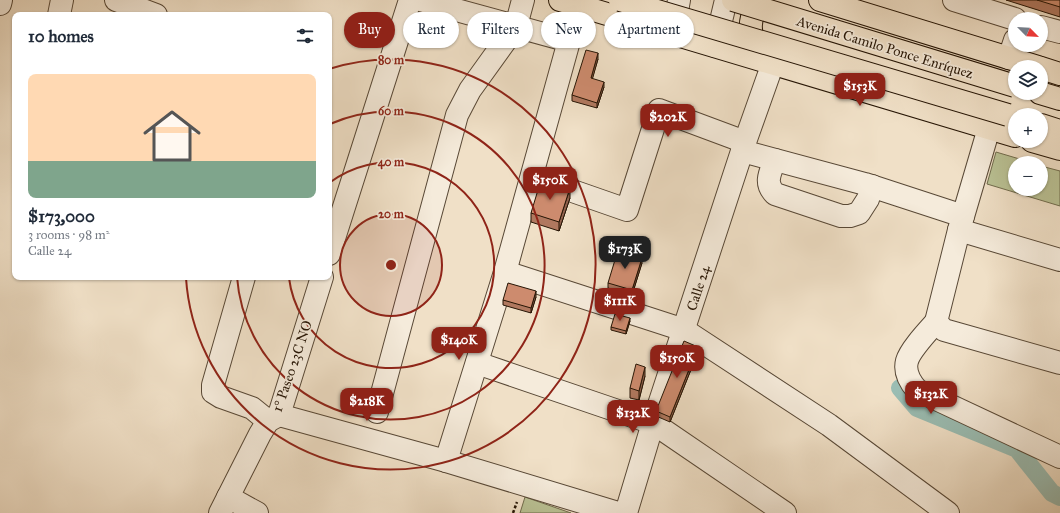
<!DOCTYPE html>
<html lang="en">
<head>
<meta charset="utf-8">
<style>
	body { margin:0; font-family:"IM FELL Great Primer",serif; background:#f2f2f3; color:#1f2937; height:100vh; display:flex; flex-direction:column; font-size:15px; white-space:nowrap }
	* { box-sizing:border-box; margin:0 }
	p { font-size:13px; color:#747a83 }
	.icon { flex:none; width:22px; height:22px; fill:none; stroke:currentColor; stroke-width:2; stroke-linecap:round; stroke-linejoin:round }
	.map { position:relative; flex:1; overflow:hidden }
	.panel { position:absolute; left:12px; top:12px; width:320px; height:268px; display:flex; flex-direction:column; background:#fff; border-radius:8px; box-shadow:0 1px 3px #0004 }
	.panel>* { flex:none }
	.banner { position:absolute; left:344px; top:12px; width:380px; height:36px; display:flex; gap:8px }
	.needle { width:26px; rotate:114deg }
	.tools { position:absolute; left:1008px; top:12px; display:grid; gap:8px }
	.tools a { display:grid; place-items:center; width:40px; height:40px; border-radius:50%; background:#fff; box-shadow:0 1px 3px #0004; font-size:20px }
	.price { position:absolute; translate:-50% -34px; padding:0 9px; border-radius:8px; background:#8f2418; color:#fff; font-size:13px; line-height:26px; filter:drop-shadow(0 1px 2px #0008) }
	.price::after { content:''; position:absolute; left:50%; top:24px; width:12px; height:9px; margin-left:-6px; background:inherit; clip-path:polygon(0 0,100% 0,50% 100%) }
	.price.selected { background:#222; color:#fff }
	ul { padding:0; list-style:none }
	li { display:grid; align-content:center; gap:8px; height:212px; padding:0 16px }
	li+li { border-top:1px solid #e0e1e3 }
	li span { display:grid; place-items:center; height:124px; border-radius:8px; color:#555 }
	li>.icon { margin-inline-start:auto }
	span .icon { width:72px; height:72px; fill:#fffc; stroke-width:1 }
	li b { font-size:17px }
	h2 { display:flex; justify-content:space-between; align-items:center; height:48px; padding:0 16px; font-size:17px }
	.tag { padding:0 14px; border-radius:18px; background:#fff; box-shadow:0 1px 3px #0004; font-size:14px; line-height:36px }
	.tag.selected { background:#8f2418; color:#fff }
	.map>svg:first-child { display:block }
	.green { fill:#bac295; stroke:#706c4d }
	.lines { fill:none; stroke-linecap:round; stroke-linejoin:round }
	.canal { stroke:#9abdb3; stroke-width:18 }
	.minor-casing { stroke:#584836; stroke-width:24 }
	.major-casing { stroke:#261505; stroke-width:24 }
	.path { stroke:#261505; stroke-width:2.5; stroke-dasharray:3 2; stroke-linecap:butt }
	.minor { stroke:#f5ebdb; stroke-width:22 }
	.major { stroke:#f0e0c7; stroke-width:22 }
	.major-bridge-casing { stroke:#261505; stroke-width:24; stroke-linecap:butt }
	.major-bridge { stroke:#f0e0c7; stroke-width:22 }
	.wall { fill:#b0785f; stroke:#261505 }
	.shaded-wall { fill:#90614d; stroke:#261505 }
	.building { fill:#cd8b6e; stroke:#261505 }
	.ring { fill:none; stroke:#8f2418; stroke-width:2 }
	.labels { text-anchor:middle; stroke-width:3.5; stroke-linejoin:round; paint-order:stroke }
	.street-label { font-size:14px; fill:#261505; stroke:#f5ebdb }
	.centre { fill:#8f2418; stroke:#f5ebdb; stroke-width:2 }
	.ring-label { font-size:12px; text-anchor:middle; font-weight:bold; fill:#8f2418; stroke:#f5ebdb; stroke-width:3.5; stroke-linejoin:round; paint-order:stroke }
</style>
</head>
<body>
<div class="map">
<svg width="1060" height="513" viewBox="0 0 1060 513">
	<rect width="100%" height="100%" fill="#f0e0c7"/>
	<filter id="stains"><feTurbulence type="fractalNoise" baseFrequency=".005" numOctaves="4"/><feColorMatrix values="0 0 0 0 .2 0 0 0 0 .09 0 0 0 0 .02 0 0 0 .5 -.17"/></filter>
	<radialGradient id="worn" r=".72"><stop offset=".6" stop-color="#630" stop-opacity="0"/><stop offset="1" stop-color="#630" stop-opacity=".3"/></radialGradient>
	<!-- green -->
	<g class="green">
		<polygon points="996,152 1033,163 1015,163 1015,189 1041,189 1041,166 1060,171 1060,206 987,184"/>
		<polygon points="525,497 571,513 520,513"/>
	</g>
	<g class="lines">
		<!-- canal -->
		<polyline class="canal" points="900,388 917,408 1017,449 1052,493 1060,497"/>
		<!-- minor casing -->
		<g class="minor-casing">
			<g id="minor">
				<polyline points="116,0 156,15"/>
				<polyline points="420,0 569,41"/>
				<polyline points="954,0 1015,19"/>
				<polyline points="0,4 1,0"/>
				<polyline points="59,15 62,0"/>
				<polyline points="1041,27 1060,32"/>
				<polyline points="673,34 679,0"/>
				<polyline points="715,46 726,0"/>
				<polyline points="1009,58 1015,40"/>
				<polyline points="989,128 959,230 936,322 944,330 1060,363"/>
				<polyline points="742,151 865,184 963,216"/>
				<path d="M775 160C770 173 764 183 775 194L841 216H850L859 213 868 199 872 186"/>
				<polyline points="541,180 627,210 659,110 745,142"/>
				<polyline points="959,230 1060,260"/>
				<polyline points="329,254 410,0"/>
				<polyline points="505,272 684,330 829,425 948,513"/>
				<polyline points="244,277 213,385 213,392 221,397 252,408 268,421"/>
				<path d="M936 322C928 331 910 350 907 361 904 372 910 382 917 390L1060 457"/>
				<polyline points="477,363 653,423 785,513"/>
				<polyline points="377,412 457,115 470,90 516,26 523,0"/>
				<polyline points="279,415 446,461 618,513"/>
				<polyline points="446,461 505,272 569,41 574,4"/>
				<polyline points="228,497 257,513"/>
				<polyline points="220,513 260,434 268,421 279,415 322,277"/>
				<polyline points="626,513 653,423 745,142 773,63"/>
			</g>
		</g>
		<!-- major casing -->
		<g class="major-casing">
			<g id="major">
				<polyline points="560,0 1015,136"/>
				<path d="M762 0C758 3 757 6 755 10 747 25 751 42 763 54"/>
				<polyline points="820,0 1038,67"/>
				<polyline points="1041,68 1060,74"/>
				<polyline points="1040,93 1060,99"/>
				<polyline points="1041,125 1060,131"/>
				<polyline points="1032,141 1060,149"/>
			</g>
		</g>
		<!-- path -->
		<polyline class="path" points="513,513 517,502"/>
		<!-- minor -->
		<use href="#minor" class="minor"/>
		<!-- major -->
		<use href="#major" class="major"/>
		<!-- major-bridge casing -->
		<g class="major-bridge-casing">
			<g id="major-bridge">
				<polyline points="620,0 1008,115"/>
				<polyline points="733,0 1015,86"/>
			</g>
		</g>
		<!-- major-bridge -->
		<use href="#major-bridge" class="major-bridge"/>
	</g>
	<!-- wall -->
	<g class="wall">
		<polygon points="1006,0 1060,0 1060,17"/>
		<polygon points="598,59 592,79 604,87 597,108 572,101 572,95"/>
		<polygon points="570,198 559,231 531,222 531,213"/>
		<polygon points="642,263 632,295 608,288 608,283"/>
		<polygon points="536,297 531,313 503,305 503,300"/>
		<polygon points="630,321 626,334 611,330 611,327"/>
		<polygon points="698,352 670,422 656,416 656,411"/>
		<polygon points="645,376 639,400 630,398 630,388"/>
	</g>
	<!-- shaded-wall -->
	<g class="shaded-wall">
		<polygon points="598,53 598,59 591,84 591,78"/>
		<polygon points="604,82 604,87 597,108 597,103"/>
		<polygon points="570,188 570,198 559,231 559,222"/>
		<polygon points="642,258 642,263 632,295 632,290"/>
		<polygon points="536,291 536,297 531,313 531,308"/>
		<polygon points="630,318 630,321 626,334 626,331"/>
		<polygon points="698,347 698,352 670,422 670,417"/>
		<polygon points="645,367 645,376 639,400 639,391"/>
	</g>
	<!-- building -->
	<g class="building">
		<polygon points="1037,0 1060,0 1060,7"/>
		<polygon points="586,50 598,53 591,78 604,82 597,103 572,95"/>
		<polygon points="541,180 570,188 559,222 531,213"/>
		<polygon points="618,250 642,258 632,290 608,283"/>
		<polygon points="508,283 536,291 531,308 503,300"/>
		<polygon points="615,314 630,318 626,331 611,327"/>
		<polygon points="684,341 698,347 670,417 656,411"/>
		<polygon points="636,364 645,367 639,391 630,388"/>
	</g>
	<!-- distance rings -->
	<circle cx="391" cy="265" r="51" fill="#8f2418" fill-opacity=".12"/>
	<g class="ring">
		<circle cx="391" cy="265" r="51"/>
		<path d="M329 183A103 103 0 1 1 289 278"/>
		<path d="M330 124A154 154 0 1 1 237 277"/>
		<path d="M329 69A205 205 0 1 1 186 278"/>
	</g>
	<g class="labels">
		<!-- street labels -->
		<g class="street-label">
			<text transform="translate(885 47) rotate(17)" y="5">Avenida Camilo Ponce Enríquez</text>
			<text transform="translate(698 288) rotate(-72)" y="5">Calle 24</text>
			<text transform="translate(292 366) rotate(-71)" y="5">1° Paseo 23C NO</text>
		</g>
	</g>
	<circle cx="391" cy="265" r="6" class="centre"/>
	<g class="ring-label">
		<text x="391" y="64">80 m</text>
		<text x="391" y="115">60 m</text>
		<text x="391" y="166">40 m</text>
		<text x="391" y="218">20 m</text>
	</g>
	<rect width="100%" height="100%" filter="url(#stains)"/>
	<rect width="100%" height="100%" fill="url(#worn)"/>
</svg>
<div class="tools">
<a><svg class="needle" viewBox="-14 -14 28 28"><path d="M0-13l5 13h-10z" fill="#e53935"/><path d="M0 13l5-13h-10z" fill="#747a83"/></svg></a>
<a><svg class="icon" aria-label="layers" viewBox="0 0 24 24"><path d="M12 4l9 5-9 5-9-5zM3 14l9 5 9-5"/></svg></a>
<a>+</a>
<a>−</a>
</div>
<b class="price" style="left:860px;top:107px">$153K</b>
<b class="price" style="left:668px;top:138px">$202K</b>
<b class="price" style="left:550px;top:201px">$150K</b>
<b class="price selected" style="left:625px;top:270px">$173K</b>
<b class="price" style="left:620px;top:322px">$111K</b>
<b class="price" style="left:459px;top:361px">$140K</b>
<b class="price" style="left:677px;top:379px">$150K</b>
<b class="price" style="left:931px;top:415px">$132K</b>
<b class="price" style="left:367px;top:422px">$218K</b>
<b class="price" style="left:633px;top:434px">$132K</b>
<div class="banner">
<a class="tag selected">Buy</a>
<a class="tag">Rent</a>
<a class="tag">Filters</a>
<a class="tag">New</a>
<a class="tag">Apartment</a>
</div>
<section class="panel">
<h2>10 homes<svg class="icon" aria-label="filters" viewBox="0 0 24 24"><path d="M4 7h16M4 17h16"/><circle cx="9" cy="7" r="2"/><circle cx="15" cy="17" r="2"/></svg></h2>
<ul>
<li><span style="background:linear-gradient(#ffd9b3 70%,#7fa58c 0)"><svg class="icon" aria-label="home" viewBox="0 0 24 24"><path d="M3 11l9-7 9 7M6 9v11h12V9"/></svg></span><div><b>$173,000</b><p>3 rooms · 98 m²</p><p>Calle 24</p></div></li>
</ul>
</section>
</div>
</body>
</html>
